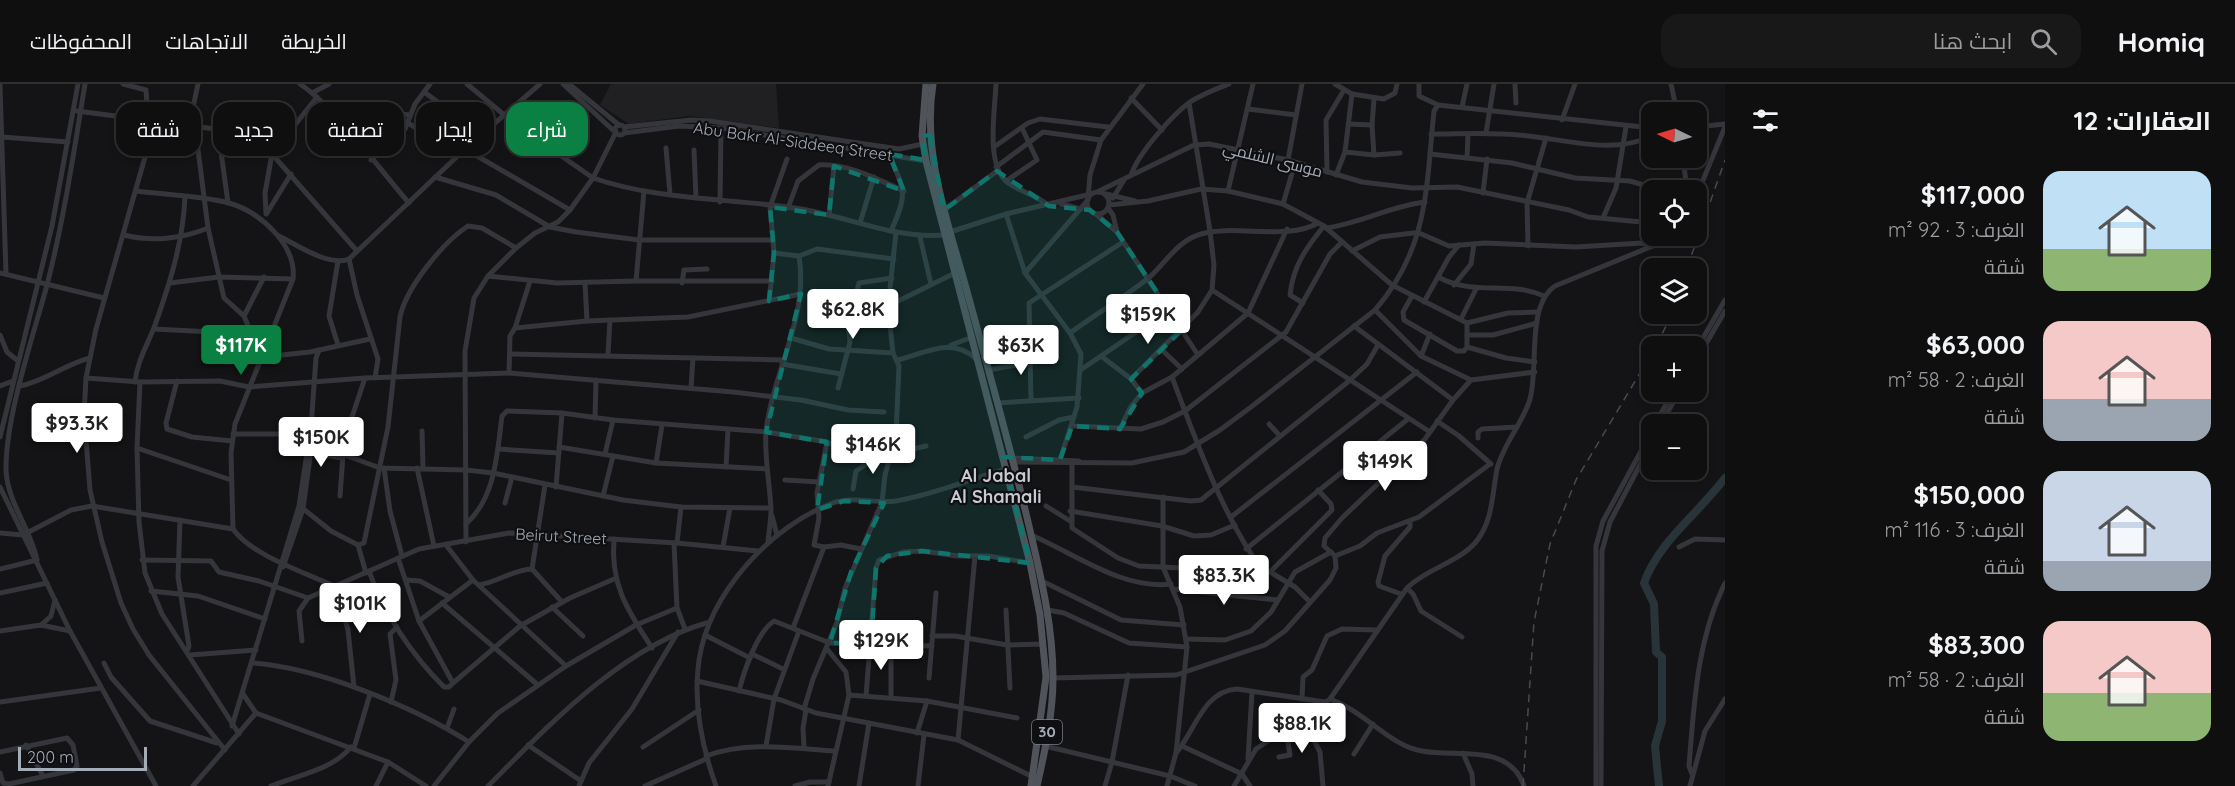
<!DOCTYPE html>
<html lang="ar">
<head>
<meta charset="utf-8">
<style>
	body { margin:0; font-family:Quicksand,Cairo,sans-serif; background:#181819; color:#f1f3f6; direction:rtl; height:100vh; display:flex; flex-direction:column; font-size:22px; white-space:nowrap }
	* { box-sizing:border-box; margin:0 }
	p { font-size:20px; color:#9b9c9f }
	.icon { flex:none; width:33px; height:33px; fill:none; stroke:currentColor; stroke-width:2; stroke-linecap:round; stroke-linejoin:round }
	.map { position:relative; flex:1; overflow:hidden; direction:ltr }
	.side { display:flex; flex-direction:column; background:#0f0f10; width:510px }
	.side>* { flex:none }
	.banner { position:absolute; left:18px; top:18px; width:570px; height:54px; direction:rtl; display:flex; gap:12px }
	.needle { width:39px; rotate:275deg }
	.buttons { position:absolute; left:1641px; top:18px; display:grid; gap:12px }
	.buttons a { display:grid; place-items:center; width:66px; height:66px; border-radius:12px; background:#0f0f10; box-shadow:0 3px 9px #0003,0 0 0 2px #2f2f30; font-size:30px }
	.scale { position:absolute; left:18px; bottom:15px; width:129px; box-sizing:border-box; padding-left:6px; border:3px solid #a4acb7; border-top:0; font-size:16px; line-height:21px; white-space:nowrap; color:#a4acb7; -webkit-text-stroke:4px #0f0f11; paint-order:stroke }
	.price { position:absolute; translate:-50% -51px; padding:0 14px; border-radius:6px; background:#fff; color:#222; font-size:20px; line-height:39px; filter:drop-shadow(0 2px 3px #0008) }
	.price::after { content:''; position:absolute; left:50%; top:36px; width:18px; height:14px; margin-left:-9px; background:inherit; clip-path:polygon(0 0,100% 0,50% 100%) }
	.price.selected { background:#0b8043; color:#fff }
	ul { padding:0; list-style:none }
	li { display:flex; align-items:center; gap:18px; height:150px; padding:0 24px }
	li span { display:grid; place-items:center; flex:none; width:168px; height:120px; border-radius:18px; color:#555 }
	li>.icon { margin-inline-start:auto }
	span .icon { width:72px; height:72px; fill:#fffc; stroke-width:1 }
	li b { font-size:26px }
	h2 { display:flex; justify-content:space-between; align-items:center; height:72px; padding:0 24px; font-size:26px }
	.tag { padding:0 21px; border-radius:18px; background:#0f0f10; box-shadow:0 3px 9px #0003,0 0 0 2px #2f2f30; font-size:21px; line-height:54px }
	.tag.selected { background:#0b8043; color:#fff }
	header { display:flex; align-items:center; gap:36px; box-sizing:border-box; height:84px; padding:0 30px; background:#0f0f10; border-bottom:2px solid #2f2f30 }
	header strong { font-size:28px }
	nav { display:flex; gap:33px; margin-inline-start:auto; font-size:21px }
	.search { width:420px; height:54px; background:#181819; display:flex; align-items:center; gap:15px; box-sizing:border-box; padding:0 21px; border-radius:18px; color:#9b9c9f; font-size:22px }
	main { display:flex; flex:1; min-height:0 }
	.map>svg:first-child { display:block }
	.built { fill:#202023 }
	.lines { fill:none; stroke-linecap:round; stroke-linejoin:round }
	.river { stroke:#29343a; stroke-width:8 }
	.minor { stroke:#34363b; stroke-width:5 }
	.major { stroke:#50535a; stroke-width:7 }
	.rail { stroke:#474a50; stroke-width:1.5; stroke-dasharray:8 6; stroke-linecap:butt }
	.marked { fill:#0f766e; fill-opacity:0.2; stroke:#0f766e; stroke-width:4.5; stroke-dasharray:12 8; stroke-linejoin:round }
	.labels { text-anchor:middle; stroke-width:4.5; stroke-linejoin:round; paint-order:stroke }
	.shield { fill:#0f0f11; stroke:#777d85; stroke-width:1.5 }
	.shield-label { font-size:15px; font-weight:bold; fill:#a4acb7 }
	.street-label { font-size:16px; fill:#a4acb7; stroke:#0f0f11 }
	.neighbourhood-label { font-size:18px; font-weight:bold; fill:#c6cad2; stroke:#0f0f11 }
</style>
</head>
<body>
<header>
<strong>Homiq</strong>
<div class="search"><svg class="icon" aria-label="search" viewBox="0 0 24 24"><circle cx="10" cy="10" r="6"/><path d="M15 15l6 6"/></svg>ابحث هنا</div>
<nav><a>الخريطة</a><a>الاتجاهات</a><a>المحفوظات</a></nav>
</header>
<main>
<section class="side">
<h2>العقارات: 12<svg class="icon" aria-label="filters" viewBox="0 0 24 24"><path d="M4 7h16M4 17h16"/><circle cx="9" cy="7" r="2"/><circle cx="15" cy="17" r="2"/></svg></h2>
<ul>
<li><span style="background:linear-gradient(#bfe0f5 65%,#8fb573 0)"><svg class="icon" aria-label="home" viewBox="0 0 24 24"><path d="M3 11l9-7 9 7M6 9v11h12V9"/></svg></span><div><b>$117,000</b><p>الغرف: 3 · 92 m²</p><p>شقة</p></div></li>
<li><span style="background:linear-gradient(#f6c9c9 65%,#9aa5b1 0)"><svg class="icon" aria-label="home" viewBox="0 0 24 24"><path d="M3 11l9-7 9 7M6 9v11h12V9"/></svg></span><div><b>$63,000</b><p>الغرف: 2 · 58 m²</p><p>شقة</p></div></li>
<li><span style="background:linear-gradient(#c9d6e8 75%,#9aa5b1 0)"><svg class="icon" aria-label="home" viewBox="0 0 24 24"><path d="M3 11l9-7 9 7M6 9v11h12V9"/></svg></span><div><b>$150,000</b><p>الغرف: 3 · 116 m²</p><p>شقة</p></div></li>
<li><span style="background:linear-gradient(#f6c9c9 60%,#8fb573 0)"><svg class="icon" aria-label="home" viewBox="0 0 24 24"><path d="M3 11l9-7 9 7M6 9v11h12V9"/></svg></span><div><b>$83,300</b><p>الغرف: 2 · 58 m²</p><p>شقة</p></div></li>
</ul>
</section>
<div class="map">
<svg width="1725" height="702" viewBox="0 0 1725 702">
	<rect width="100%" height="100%" fill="#141416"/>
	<!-- built -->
	<polygon class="built" points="611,0 776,0 779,44 690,32 629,40 600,21"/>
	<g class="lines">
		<!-- river -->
		<path class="river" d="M1659 702 1655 662 1662 637V573L1656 568 1654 520 1644 499C1659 457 1698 430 1725 394"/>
		<!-- minor -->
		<g class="minor">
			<polyline points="123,0 146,6 148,37"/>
			<path d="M300 0C337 25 378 84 409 119"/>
			<path d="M467 0 514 39 593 94C660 117 732 114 801 125 849 133 894 155 944 151"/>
			<polyline points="563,0 615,48"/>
			<polyline points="569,0 619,41"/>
			<path d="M996 0C995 27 985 82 1008 99 1021 108 1037 111 1049 122"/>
			<polyline points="1335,0 1352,10 1384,15 1395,9 1397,0"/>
			<polyline points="1419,0 1419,12 1438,21"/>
			<polyline points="1515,0 1516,19"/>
			<polyline points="1671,0 1677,28"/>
			<polyline points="0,1 6,190"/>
			<polyline points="424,8 482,50"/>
			<polyline points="312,9 329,0"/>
			<polyline points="1131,14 1162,46"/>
			<polyline points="1374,15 1372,41 1374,71"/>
			<polyline points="1462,23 1467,0"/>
			<polyline points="1248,25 1296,31"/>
			<polyline points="77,27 223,46 247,56 272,70 357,167"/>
			<polyline points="383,28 410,31"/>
			<polyline points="1562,36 1575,0"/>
			<polyline points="155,38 96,245 86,294 84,331 90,406 102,458 121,519 133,545 149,571 225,666"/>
			<polyline points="408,39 459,70"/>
			<polyline points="1349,40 1372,41"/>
			<circle cx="620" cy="46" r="5"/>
			<polyline points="189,42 198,0"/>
			<polyline points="195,42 208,144 224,214 244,232 251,249"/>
			<polyline points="624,43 691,36 710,37 899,65 923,60"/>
			<polyline points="1696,43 1725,40"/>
			<polyline points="218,46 228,119"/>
			<polyline points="624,49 679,42 721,44 926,77"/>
			<polyline points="1486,49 1494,0"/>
			<path d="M1431 50C1460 50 1490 48 1519 51 1563 54 1610 72 1652 52"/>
			<polyline points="2,53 68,58"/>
			<polyline points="247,56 275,28"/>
			<polyline points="994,63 1028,39 1040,35 1108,43"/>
			<polyline points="666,64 670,110"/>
			<polyline points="465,65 570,126"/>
			<polyline points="694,66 696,114"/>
			<polyline points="1345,68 1374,71 1400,69"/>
			<path d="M889 70C905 108 908 109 891 147"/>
			<polyline points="1430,70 1512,79 1575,94 1630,97 1660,106"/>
			<polyline points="1467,74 1468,50"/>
			<polyline points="1683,74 1687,106"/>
			<polyline points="371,76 405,45 415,20 430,0"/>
			<polyline points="1288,76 1302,0"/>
			<polyline points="996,83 1043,48 1101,56"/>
			<polyline points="1327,88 1326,36 1344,6"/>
			<path d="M1131 91C1138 70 1172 31 1190 18 1202 10 1216 5 1229 0"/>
			<polyline points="1336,91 1345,68 1352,10"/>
			<polyline points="435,93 496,111 550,143 576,148 639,156 772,156"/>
			<polyline points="1006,97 1037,76 1022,44"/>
			<path d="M136 107C166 111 200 111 229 119 260 128 297 161 293 195L235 340 231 369 233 445C252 472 307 489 336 503L348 546 354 603"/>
			<polyline points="644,107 636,197 772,197"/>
			<polyline points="1099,107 1194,61 1209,60 1288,76 1362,98 1412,104 1457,103 1569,126 1588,133 1652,139"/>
			<polyline points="1228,107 1253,0"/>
			<circle cx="1098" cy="119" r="11"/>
			<polyline points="1483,109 1487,75"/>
			<polyline points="1106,110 1135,117"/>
			<polyline points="1696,113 1725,43"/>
			<polyline points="1088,114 1090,91 1101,56 1143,0"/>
			<polyline points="1113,114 1124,96"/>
			<polyline points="720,118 721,44"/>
			<polyline points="1061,120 1081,125"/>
			<polyline points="1283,120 1295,79"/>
			<polyline points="1109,121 1148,117 1201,105 1228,107 1283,120 1324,142 1392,201 1467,239 1467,263 1464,267 1457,267 1404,236 1403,228 1412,212"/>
			<path d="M788 124 798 97 819 81C847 79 879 96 904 107"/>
			<polyline points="944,126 997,87"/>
			<polyline points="267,129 291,90"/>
			<polyline points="266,130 265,109 272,70 317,13"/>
			<polyline points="1006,130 1025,189 1070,249 1081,270 1077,323 1060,376"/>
			<polyline points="1096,130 1117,148 1113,131 1108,124"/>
			<polyline points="829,131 834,82"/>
			<polyline points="1603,134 1616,104 1626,43"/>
			<polyline points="860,139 874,93"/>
			<path d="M1326 144C1361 139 1391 122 1425 118"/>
			<polyline points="950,148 1006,130 1091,110"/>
			<polyline points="1117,148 1198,271"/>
			<path d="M124 151C152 158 182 155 208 144"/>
			<path d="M279 152C297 161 329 183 349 175L465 65 540 0"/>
			<polyline points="920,153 931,200"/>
			<polyline points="1528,162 1527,119 1546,54"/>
			<polyline points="1352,167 1380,153 1413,149 1419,149 1449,162 1485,159 1576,163 1642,159 1652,162"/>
			<polyline points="799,172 817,165 894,175"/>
			<polyline points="349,175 357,211 378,275 375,294"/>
			<polyline points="0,189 104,214"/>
			<polyline points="1025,189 1088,116"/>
			<polyline points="488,192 557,199 636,197"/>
			<path d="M1438 193C1475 213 1509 196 1544 212"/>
			<polyline points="170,199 219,193 293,195"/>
			<polyline points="585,199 587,237"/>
			<polyline points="682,199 684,186 707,185"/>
			<polyline points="1454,201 1471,180 1474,160"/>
			<polyline points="1212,206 1430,348"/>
			<polyline points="845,213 856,210 859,199 892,194"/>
			<polyline points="769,217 774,169 770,123 787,75"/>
			<polyline points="1424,218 1449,173 1459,161"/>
			<path d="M1303 219 1290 211C1293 182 1306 164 1324 142"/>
			<polyline points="1375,226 1421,272 1471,296 1535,288"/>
			<polyline points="244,232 264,193"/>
			<polyline points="1461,235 1476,205"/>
			<polyline points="1467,239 1508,229 1538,228"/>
			<polyline points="1354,242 1453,316"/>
			<polyline points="515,244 530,197"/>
			<polyline points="154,245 272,251"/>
			<path d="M1070 249C1095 231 1121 215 1146 196 1165 181 1176 157 1201 150 1235 140 1287 157 1318 139"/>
			<polyline points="0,251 7,268 18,277"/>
			<polyline points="1467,251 1493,251 1537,239"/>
			<polyline points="791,254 829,265 893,269 899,282 896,351 885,391 882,418 845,504 837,538 813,595 804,625"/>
			<polyline points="338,261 329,232 338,177"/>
			<polyline points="951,261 970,254"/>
			<polyline points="1467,263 1506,274 1535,278"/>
			<polyline points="1161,265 1182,285"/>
			<polyline points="1696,266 1725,216"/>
			<polyline points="893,269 888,222 896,149"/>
			<polyline points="511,270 783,276"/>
			<polyline points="608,270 610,236"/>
			<polyline points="1101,272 1167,227"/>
			<polyline points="1421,272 1430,250"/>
			<polyline points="263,273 310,268 370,255"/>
			<path d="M898 276C926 269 951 253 975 274"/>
			<polyline points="1696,277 1725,227"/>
			<polyline points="782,280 841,290"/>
			<polyline points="1082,285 1101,272 1131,295 1142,309"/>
			<polyline points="988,286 1050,275"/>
			<polyline points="509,289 510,252 515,244 587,237 688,233 801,210"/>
			<path d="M1172 293C1195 354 1224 436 1263 487"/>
			<polyline points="86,294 140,298 220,297 249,303 365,294 509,289 733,308 801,316 848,326 884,328"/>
			<polyline points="1131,295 1198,228 1212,206 1214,181 1210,147 1189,19"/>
			<polyline points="177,297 166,339 167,345 192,353 232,357"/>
			<path d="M135 298C137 277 148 260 155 241 170 199 183 158 185 113"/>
			<polyline points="140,298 137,364 139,438 145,489 162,530 239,650"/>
			<polyline points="0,302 13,297"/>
			<path d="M20 302C46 297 65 280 90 274"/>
			<polyline points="691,304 693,274"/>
			<polyline points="838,304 850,258 848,241 851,229 888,222 953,190"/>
			<polyline points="1031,316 1029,219 1123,158"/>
			<polyline points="997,319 1079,314"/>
			<polyline points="595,334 596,296"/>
			<polyline points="1437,337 1459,352 1491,380"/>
			<polyline points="1269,340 1280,352"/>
			<polyline points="1655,340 1673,308"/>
			<polyline points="1661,340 1679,308"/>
			<polyline points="1072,342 1141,345 1163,338 1185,327 1286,248 1330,170 1342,158"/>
			<polyline points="1120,345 1130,324 1142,309 1172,293 1248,229 1287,145"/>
			<polyline points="422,347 423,384"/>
			<polyline points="233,350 311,350"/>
			<polyline points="0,353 52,142 78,0"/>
			<polyline points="1026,353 1059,336 1074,333"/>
			<polyline points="1478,354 1478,348 1482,345 1517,343"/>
			<polyline points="827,358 817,409 819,434 814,461 824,463 841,461 861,465"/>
			<polyline points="312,361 325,371 342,374"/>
			<polyline points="559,363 656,379 767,385"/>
			<polyline points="137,364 231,396"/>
			<polyline points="498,365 559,369"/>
			<polyline points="342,370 380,384 466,386 493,389 623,416 681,423 771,424"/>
			<polyline points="605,370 613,336"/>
			<polyline points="892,370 926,362"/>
			<polyline points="1011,374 1079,377"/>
			<path d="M1012 378 1132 379 1184 368 1220 346 1251 323 1375 226C1429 164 1426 103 1434 27L1438 21 1652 44"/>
			<polyline points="656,379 662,341"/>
			<polyline points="1072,380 1072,444 1118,474 1139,482 1270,488 1295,503 1310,518"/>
			<polyline points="726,383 728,345"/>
			<polyline points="384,384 390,427 402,472"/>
			<polyline points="417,384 434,462"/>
			<polyline points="785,396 819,398"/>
			<polyline points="0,403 70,547 156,702"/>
			<polyline points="556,403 562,329"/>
			<polyline points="1072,403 1191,417 1201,416 1349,297 1367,280 1378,261"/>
			<polyline points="853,405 856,387 874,375"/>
			<polyline points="340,412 344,357 365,294"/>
			<polyline points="603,412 613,372"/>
			<polyline points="1163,413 1163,483 1180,523 1187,563 1176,669 1167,702"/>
			<polyline points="505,419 512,393"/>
			<polyline points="1046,422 1070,437"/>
			<polyline points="301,423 331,447 358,461 366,489"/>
			<polyline points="1070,427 1162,442 1194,452 1211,451 1235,441"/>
			<polyline points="772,432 777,451"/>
			<polyline points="1231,433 1417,288"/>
			<polyline points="180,436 178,493 189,562 187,567"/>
			<path d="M466 440C496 413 497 369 502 332L507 327 562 329 613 336 766 348 827 358 859 373 889 377"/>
			<polyline points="0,449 23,451 71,426 92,422 233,445"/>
			<path d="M1031 451C1074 469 1122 506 1171 500"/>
			<path d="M614 455C610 501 628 527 652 564"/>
			<polyline points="466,458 465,267 474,214 488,192 516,164 535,149 558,138 570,126 593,94 616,48"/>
			<path d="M768 458C769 447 771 436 771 426 770 400 764 373 766 347 773 287 809 233 799 172L774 169"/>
			<polyline points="674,459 677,524 685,545"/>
			<polyline points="677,459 681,423"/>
			<path d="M358 461 364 459 388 343 400 233C406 204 443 158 468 142L482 144 516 164"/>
			<polyline points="446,461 473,496"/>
			<polyline points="723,463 730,424"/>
			<polyline points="1679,463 1695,455 1725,456"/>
			<polyline points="1246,465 1408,335"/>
			<polyline points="1335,472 1360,462 1377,449 1419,433 1490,380"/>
			<polyline points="398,474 419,537 453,599 520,542 570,514 614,495"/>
			<path d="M37 476C31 446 8 419 6 387 5 334 33 253 47 201 64 135 74 67 85 0"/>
			<polyline points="142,476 211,477 219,488 259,497 308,514"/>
			<polyline points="283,483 303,425 310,373"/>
			<polyline points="0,485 37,476"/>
			<polyline points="532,485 545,401"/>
			<path d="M369 487C384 530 412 571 444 603H449L453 599"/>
			<polyline points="1270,488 1332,426 1331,420 1318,406"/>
			<polyline points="406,496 420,497 449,513"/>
			<polyline points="1044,498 1121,536 1184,541"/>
			<path d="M479 501C498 498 512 486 532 485L562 518"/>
			<polyline points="1407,504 1413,510 1421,527 1462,553"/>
			<polyline points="1173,505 1278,516"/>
			<polyline points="151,507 198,512 265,535"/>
			<polyline points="0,509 47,499"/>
			<polyline points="1401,510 1379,502 1378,498 1385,472 1410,443 1410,438"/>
			<polyline points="442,519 538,601"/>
			<polyline points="552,523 583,552"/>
			<polyline points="1006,526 1010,604"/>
			<polyline points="1048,526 1064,529 1129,559 1187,563"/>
			<polyline points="419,537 473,496 566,582"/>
			<polyline points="41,541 51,532 55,516"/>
			<polyline points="793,544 824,463"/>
			<polyline points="0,547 41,541 70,547"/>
			<polyline points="705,551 750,574"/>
			<polyline points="932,552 955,552 1007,561 1043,560"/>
			<polyline points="1187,555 1225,556 1251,547 1271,528 1295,488 1331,468"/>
			<polyline points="302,557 299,527 308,514 419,465 509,449 677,459 758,467"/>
			<polyline points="827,565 846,588 849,611 828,702"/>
			<polyline points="752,570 783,585"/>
			<polyline points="190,571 256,566"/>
			<polyline points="104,579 111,593 150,637 217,659"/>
			<path d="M253 579C319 584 412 622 469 658"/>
			<polyline points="929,594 936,509"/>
			<polyline points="1053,594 1176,591 1265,561 1285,547 1330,496 1336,484 1335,472 1324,462 1325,454 1342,434 1425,355 1453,316 1471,296"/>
			<polyline points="697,597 781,616 816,629 958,656 1033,693"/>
			<path d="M739 607C744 587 757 548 774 537L830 559 932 562"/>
			<polyline points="243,610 256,629"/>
			<polyline points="849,611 927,617 1017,634"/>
			<polyline points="866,612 876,484 879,476 903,468 922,467 957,472 988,472 1030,479"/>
			<polyline points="891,613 891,559"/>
			<polyline points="1302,615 1303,593 1312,586 1327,552 1342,545 1376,546"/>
			<path d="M1330 615C1364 627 1390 662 1422 667 1456 674 1509 658 1524 702"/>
			<polyline points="0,618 101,604"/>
			<polyline points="391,618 396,596 390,550 397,543"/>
			<polyline points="1303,635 1320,668 1323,702"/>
			<polyline points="232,642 299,422 311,343 316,274 319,266"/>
			<polyline points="447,644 454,625"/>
			<polyline points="917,649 927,617"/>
			<polyline points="958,656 975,472"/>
			<polyline points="26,661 43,692"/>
			<polyline points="528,661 581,697"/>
			<polyline points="766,662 774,615 799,547"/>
			<polyline points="1045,662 1170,692 1195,702"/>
			<polyline points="1182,662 1242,690 1250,702"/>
			<polyline points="643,663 699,626"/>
			<polyline points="354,664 370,610"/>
			<polyline points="804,664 803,644 806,626"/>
			<polyline points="0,668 67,654 73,661 77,682 74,686 9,700 3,699 0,689"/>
			<path d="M1176 669C1195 647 1203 607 1237 605L1325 618"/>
			<polyline points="1463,669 1472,690 1473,702"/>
			<polyline points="1354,670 1373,640"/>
			<path d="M706 672C747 657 791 664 834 667"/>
			<polyline points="1279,673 1290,671 1286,645"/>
			<polyline points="1248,675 1252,608"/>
			<path d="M1692 690 1689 682C1694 620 1697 555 1725 499"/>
			<polyline points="193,702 256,629 388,678 426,702"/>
			<path d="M271 702C298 691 332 686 351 663"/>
			<polyline points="376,702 388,678"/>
			<polyline points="434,702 469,658 498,629 566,582 636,541 677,524"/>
			<path d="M488 702C549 641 624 561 710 538"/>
			<polyline points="579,702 589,679 632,625 678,548"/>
			<polyline points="645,702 706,675"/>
			<path d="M716 702C702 663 693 618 699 576 709 510 770 442 833 419 852 412 876 420 896 417 933 411 970 395 1006 385"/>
			<polyline points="795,702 810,698 829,698"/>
			<polyline points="859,702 869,639"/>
			<polyline points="918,702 924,651"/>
			<polyline points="1105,702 1112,678 1128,591"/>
			<path d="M1234 702 1256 665 1330 615 1407 504C1426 485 1457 479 1475 459 1493 438 1492 411 1497 385 1503 360 1523 339 1530 315 1539 282 1526 222 1555 202L1677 152"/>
			<polyline points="1596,702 1596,462 1603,437 1652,347"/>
			<polyline points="1601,702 1602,467 1610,438 1652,358"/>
			<polyline points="1690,702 1705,647 1725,615"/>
		</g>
		<!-- major -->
		<g class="major">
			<polyline points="926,0 922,52 926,77 1030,479 1040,531 1046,593 1031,702"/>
			<path d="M933 0C922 68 947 136 965 200 987 281 1010 361 1029 442 1041 493 1053 542 1053 594 1053 630 1045 667 1037 702"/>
		</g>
		<!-- rail -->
		<g class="rail">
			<polyline points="1687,184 1725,76"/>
			<polyline points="1656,262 1672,230"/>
			<polyline points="1523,702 1534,538 1550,460 1576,396 1652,269"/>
		</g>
	</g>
	<!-- marked area -->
	<path class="marked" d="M930 51 944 126 997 87 1049 122 1090 126 1117 148 1182 246 1131 295 1142 309 1120 345 1072 342 1060 376 1003 373 1030 479 922 467 887 472 876 484 871 559H830L851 488 884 419 844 417 817 426 827 358 766 348 801 210 769 217 774 169 770 123 829 131 834 82 904 107 889 70 925 76 922 52Z"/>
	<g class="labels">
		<!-- shield labels -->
		<rect class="shield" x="1032" y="636" width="30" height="24" rx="4.5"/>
		<g class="shield-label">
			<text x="1047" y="653">30</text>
		</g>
		<!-- street labels -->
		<g class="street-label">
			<text transform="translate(793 57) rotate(8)" y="6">Abu Bakr Al-Siddeeq Street</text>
			<text transform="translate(1273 75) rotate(14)" y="6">موسى الشلمي</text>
			<text transform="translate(561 452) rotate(3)" y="6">Beirut Street</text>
		</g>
		<!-- neighbourhood labels -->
		<g class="neighbourhood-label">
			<text x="996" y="398">Al Jabal<tspan x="996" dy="21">Al Shamali</tspan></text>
		</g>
	</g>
</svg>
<div class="buttons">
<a><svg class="needle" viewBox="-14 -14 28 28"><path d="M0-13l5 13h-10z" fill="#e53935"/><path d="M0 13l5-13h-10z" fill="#9b9c9f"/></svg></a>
<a><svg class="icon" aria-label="locate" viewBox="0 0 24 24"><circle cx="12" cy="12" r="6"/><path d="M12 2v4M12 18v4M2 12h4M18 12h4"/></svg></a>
<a><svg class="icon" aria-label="layers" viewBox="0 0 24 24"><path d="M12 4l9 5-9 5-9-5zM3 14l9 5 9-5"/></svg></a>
<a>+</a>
<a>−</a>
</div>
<div class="scale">200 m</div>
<b class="price" style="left:853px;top:256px">$62.8K</b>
<b class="price" style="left:1148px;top:261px">$159K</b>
<b class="price selected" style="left:241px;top:292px">$117K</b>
<b class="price" style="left:1021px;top:292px">$63K</b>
<b class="price" style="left:77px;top:370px">$93.3K</b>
<b class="price" style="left:321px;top:384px">$150K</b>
<b class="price" style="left:873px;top:391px">$146K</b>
<b class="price" style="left:1385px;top:408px">$149K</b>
<b class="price" style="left:1224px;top:522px">$83.3K</b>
<b class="price" style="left:360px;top:550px">$101K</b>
<b class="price" style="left:881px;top:587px">$129K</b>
<b class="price" style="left:1302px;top:670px">$88.1K</b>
<div class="banner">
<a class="tag selected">شراء</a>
<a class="tag">إيجار</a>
<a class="tag">تصفية</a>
<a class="tag">جديد</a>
<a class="tag">شقة</a>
</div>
</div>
</main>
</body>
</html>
